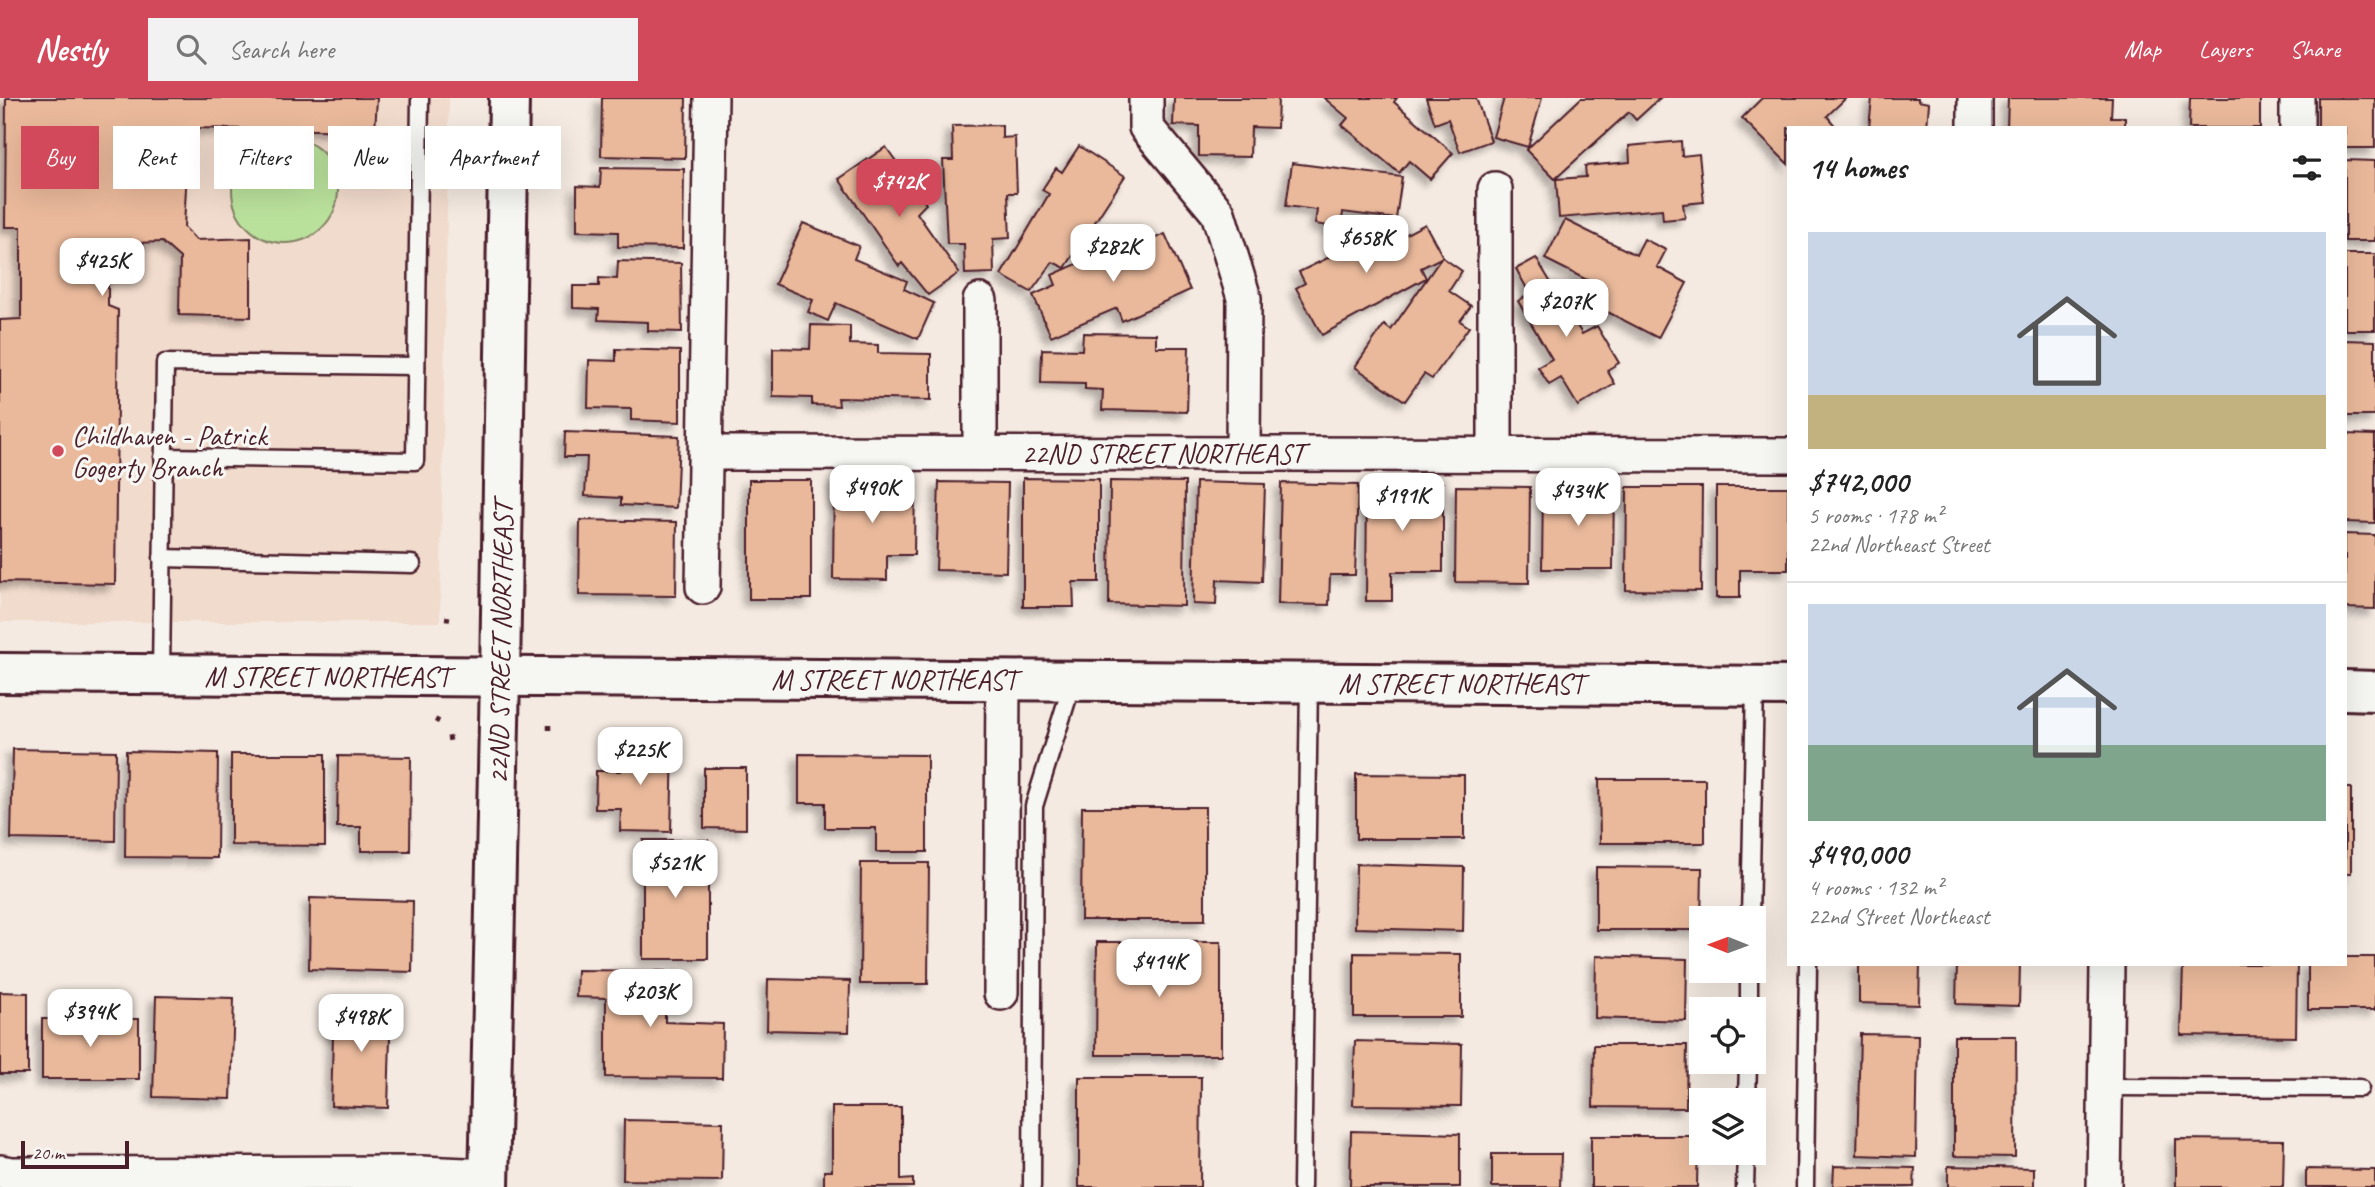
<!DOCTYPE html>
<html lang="en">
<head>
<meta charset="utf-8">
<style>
	body { margin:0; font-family:Caveat,sans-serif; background:#f2f2f2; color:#222; height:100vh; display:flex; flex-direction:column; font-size:26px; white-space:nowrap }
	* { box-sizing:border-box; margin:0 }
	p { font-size:23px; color:#767676 }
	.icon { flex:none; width:38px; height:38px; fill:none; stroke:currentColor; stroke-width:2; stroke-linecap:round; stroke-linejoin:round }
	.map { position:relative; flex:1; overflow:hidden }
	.sheet { position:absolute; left:1787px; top:28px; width:560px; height:840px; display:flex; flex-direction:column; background:#fff; border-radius:0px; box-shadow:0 7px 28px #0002 }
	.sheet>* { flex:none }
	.guide { position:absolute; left:21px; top:28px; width:665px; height:63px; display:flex; gap:14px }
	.needle { width:46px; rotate:271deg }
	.fabs { position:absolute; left:1689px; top:808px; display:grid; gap:14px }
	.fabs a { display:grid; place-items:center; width:77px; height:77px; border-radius:0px; background:#fff; box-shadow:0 7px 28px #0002; font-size:35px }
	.scale { position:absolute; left:21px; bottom:18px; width:108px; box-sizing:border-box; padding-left:7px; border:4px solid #4a1f2b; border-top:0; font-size:19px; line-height:24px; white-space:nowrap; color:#4a1f2b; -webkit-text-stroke:5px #f6f6f2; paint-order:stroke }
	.price { position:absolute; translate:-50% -60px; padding:0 16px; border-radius:14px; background:#fff; color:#222; font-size:23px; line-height:46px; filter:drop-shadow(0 2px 4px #0008) }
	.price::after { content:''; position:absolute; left:50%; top:42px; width:21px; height:16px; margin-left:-10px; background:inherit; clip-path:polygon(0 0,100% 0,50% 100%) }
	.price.on { background:#d1495b; color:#fff }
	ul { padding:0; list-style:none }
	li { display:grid; align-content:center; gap:14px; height:371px; padding:0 21px }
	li+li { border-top:2px solid #e0e0e0 }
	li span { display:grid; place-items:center; height:217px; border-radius:0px; color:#555 }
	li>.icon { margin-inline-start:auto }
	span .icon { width:126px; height:126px; fill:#fffc; stroke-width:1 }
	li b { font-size:30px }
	h2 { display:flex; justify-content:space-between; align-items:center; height:84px; padding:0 21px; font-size:30px }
	.pill { padding:0 24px; border-radius:0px; background:#fff; box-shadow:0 7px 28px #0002; font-size:24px; line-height:63px }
	.pill.on { background:#d1495b; color:#fff }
	header { display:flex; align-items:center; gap:42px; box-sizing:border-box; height:98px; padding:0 35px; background:#d1495b; color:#fff }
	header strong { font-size:33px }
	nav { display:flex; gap:38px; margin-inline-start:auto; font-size:24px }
	.search { width:490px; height:63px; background:#f2f2f2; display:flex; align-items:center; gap:18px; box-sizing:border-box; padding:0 24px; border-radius:0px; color:#767676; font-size:26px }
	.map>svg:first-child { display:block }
	.built { fill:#f1dbcc }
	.green { fill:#bae19c; stroke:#828064; stroke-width:2 }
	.building { fill:#eab99b; stroke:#4a1f2b; stroke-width:2; filter:url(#shadow) }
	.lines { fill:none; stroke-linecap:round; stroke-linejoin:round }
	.service-casing { stroke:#4a1f2b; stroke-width:21 }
	.minor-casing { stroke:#4a1f2b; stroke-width:38 }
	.tertiary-casing { stroke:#4a1f2b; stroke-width:44 }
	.path { stroke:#4a1f2b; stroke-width:4.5; stroke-dasharray:5 5; stroke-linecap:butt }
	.service { stroke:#f6f6f2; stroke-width:16 }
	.minor { stroke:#f6f6f2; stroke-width:33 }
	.tertiary { stroke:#f6f6f2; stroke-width:38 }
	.poi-dot { fill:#d1495b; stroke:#f6f6f2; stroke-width:2.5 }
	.labels { text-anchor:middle; stroke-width:6; stroke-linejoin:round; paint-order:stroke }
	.poi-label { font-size:28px; fill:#4a1f2b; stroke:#f6f6f2; text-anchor:start }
	.street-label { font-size:28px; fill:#4a1f2b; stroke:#f6f6f2 }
</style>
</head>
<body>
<header>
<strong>Nestly</strong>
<div class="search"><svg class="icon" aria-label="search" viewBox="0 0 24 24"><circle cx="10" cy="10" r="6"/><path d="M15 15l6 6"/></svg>Search here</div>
<nav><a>Map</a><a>Layers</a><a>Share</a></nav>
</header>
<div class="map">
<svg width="2375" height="1089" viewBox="0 0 2375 1089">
	<defs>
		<filter id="shadow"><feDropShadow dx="-6" dy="6" stdDeviation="3.5" flood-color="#0004"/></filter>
	</defs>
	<rect width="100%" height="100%" fill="#f4eae1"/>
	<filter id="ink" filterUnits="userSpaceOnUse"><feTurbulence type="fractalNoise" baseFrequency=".0143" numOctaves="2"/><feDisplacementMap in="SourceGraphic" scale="14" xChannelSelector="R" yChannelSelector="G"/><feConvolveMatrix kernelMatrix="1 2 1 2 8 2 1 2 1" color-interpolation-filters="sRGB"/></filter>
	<g filter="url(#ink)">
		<!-- built -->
		<polygon class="built" points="0,0 449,0 440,524 0,524"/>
		<!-- green -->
		<circle class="green" cx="285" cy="92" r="53"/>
		<!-- building -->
		<g class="building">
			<polygon points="6,0 377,0 375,33 189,30 184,129 196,142 251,140 251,219 179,217 180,160 162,144 108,146 108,208 118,212 115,486 0,484 0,222 21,221 21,129 5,129"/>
			<polygon points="602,0 686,0 685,60 601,58"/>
			<polygon points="1174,0 1278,0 1277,30 1251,29 1250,59 1199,58 1199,28 1173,27"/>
			<polygon points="1324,0 1397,0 1394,4 1453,55 1430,81 1409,63 1399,75 1342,27 1348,20"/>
			<polygon points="1426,0 1476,0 1491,43 1460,54 1448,21 1435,26"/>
			<polygon points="1504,0 1542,0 1528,49 1493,39"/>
			<polygon points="1581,0 1660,0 1636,22 1629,14 1555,81 1526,52"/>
			<polygon points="1762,0 1846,0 1827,18 1837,30 1788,30 1788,66 1742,20"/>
			<polygon points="1872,0 1918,0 1918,3 1929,5 1927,30 1869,30"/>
			<polygon points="2008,0 2112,0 2111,19 2125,19 2125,30 2007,30"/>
			<polygon points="2190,0 2260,0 2260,30 2189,30"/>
			<polygon points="2318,0 2375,0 2375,50 2345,50 2345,30 2318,30"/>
			<polygon points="1002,27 1002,40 1015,39 1017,95 1008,95 1010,140 993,141 994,175 965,176 964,146 947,146 943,62 953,62 952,28"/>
			<polygon points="1681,43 1682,58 1699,56 1704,104 1683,106 1685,120 1663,122 1662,111 1559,120 1556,81 1586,79 1585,68 1630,64 1629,48"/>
			<polygon points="1079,48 1125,78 1065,170 1053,164 1031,194 1001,177 1049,96 1042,92 1056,70 1062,74"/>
			<polygon points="886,49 926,106 917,115 959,175 928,197 902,165 899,168 839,81"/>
			<polygon points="2345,62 2375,63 2375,143 2345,143"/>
			<polygon points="1292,65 1402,79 1396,121 1343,114 1341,130 1315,126 1317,112 1286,108"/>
			<polygon points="601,70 684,71 683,150 618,149 618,134 577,133 577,88 600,89"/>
			<polygon points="1565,122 1636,157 1644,141 1666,152 1657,169 1687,185 1658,240 1594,207 1603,190 1545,161"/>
			<polygon points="803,125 859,148 854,161 907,183 904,191 934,205 918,241 836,205 828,223 808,214 813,202 775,186"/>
			<polygon points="1425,126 1443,159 1421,170 1426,180 1322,237 1296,190 1305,185 1299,174 1395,127 1401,139"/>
			<polygon points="1165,136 1190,192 1122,223 1117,210 1051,238 1033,197 1056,187 1052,177 1095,158 1092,151 1122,138 1128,152"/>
			<rect x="2345" y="156" width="30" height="76"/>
			<polygon points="1442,159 1462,173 1449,193 1471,208 1460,223 1469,229 1432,281 1424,276 1405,303 1355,269 1384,227 1391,232"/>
			<polygon points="1536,160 1582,236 1597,228 1619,265 1607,272 1615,286 1578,308 1561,280 1549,287 1538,269 1552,261 1518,203 1530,196 1516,171"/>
			<polygon points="618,163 681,165 682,234 648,233 648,224 598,222 599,211 573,210 573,188 599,188 599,180 617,181"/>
			<polygon points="811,227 850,228 850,246 878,247 878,255 931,256 931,302 838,300 839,308 812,307 812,300 773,299 773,250 810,251"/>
			<polygon points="1083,235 1156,236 1156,249 1189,249 1187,314 1102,312 1103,292 1085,291 1085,286 1041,285 1042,251 1082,252"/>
			<polygon points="2345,242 2375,243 2375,318 2345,318"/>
			<polygon points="616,251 680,253 680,324 631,322 631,311 588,310 589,262 616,263"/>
			<polygon points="565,334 679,338 676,410 621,407 621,400 585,398 587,359 564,359"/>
			<polygon points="2345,336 2375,337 2375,425 2345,424"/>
			<polygon points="834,380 915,380 914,457 887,457 887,482 833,481"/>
			<polygon points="1023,380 1099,381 1099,484 1073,484 1074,509 1023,509"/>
			<rect x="749" y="382" width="62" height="119"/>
			<polygon points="1110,383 1185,384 1184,508 1109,506"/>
			<polygon points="939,384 1008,385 1006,474 936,472"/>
			<polygon points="1196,384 1265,386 1262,484 1217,482 1216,507 1193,506"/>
			<polygon points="1281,385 1358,387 1355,477 1330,477 1329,507 1278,506"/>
			<polygon points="1367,385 1443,385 1443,474 1392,474 1392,503 1366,503"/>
			<polygon points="1456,388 1530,389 1529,485 1455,484"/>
			<polygon points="1543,389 1614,389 1613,471 1542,471"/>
			<polygon points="1627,389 1702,389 1701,493 1626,492"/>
			<polygon points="1716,389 1788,389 1788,472 1740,472 1740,500 1716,500"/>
			<polygon points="580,422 677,424 676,498 579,497"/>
			<polygon points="2345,436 2375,437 2375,511 2345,510"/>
			<polygon points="622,644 673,645 671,734 620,733 621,711 595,711 596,673 621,673"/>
			<polygon points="13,651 116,653 115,743 11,741"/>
			<polygon points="126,653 218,655 217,760 125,759"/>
			<polygon points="231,656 325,656 325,748 231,747"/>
			<polygon points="799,656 927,657 927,754 876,754 876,730 825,730 825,705 799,705"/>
			<polygon points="338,658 411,659 410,753 361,753 361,729 337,729"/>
			<polygon points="704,670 746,670 746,731 704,730"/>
			<polygon points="1356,676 1464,677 1464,741 1356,741"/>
			<polygon points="1599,681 1705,681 1705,745 1600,745"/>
			<rect x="2345" y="690" width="6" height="85"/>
			<polygon points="1082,709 1205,709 1205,822 1081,822"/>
			<rect x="643" y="742" width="65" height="119"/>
			<polygon points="861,765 929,765 928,886 860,886"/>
			<polygon points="1356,766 1464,769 1463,833 1355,830"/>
			<polygon points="1596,769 1702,770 1701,832 1596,832"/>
			<polygon points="310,800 413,803 412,874 309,871"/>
			<polygon points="1097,844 1221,844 1221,957 1096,957"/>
			<polygon points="1354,855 1461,856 1461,919 1354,919"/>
			<polygon points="1596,858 1687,861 1686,923 1595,920"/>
			<polygon points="2345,859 2375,859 2375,912 2308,912 2308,866 2345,866"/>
			<polygon points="1859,866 1920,866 1919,907 1859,905"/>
			<polygon points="1957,866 2020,866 2019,908 1956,906"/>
			<polygon points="2183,866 2297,866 2296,939 2181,937"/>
			<polygon points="577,872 665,873 665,924 723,926 722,980 606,979 606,900 576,899"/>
			<polygon points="768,881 850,883 849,934 767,932"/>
			<polygon points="0,894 28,895 28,976 0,976"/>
			<polygon points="156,898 234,900 231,1001 153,999"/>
			<polygon points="334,903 391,904 388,1010 331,1008"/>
			<rect x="42" y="921" width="97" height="60"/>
			<polygon points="1860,936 1918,937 1916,1059 1857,1057"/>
			<polygon points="1954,938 2016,938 2015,1059 1954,1058"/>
			<polygon points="1355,943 1462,946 1461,1008 1353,1007"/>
			<polygon points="1594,947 1687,947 1686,1010 1593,1009"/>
			<polygon points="1079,979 1201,979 1200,1089 1079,1089"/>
			<polygon points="832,1009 901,1009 901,1082 913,1081 913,1089 824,1089 824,1073 832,1073"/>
			<polygon points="624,1022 723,1024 722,1083 623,1082"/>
			<polygon points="1351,1033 1460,1036 1460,1089 1350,1089"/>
			<polygon points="1591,1038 1698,1038 1697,1089 1591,1089"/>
			<polygon points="2176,1041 2284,1042 2283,1089 2176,1089"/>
			<polygon points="1492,1056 1561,1056 1560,1089 1492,1089"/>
			<polygon points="1834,1068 1915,1070 1914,1089 1833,1089"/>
			<polygon points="1948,1068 2034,1070 2034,1089 1948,1089"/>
			<polygon points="2306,1071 2375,1072 2375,1089 2306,1089"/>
		</g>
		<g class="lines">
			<!-- service casing -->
			<g class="service-casing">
				<g id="service">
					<polyline points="163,359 415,363 420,0"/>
					<polyline points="162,460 412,466"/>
					<polyline points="161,576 165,265 416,268"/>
					<polyline points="1750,821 1755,588"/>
					<polyline points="1749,912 1749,873"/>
					<polyline points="2105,989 2360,990"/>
					<polyline points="1747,1003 1748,964"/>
					<polyline points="1032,1089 1034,708 1073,583"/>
					<polyline points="1302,1089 1309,584"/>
					<polyline points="1745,1089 1746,1055"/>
					<polyline points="1805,1089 1808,866"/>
				</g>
			</g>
			<!-- minor casing -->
			<g class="minor-casing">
				<g id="minor">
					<polyline points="1146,0 1146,29 1218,115 1244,200 1243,355"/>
					<polyline points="1975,30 1975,0"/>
					<polyline points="2297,30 2297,0"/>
					<polyline points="1495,91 1495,356"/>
					<polyline points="706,355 1788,357"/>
					<polyline points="980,355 980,203"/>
					<polyline points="703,489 711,0"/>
					<polyline points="1001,895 1003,582"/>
					<polyline points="0,1074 12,1076 421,1075 489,1078"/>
					<polyline points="2104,1089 2107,866"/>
				</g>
			</g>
			<!-- tertiary casing -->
			<g class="tertiary-casing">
				<g id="tertiary">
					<polyline points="0,575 1788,588"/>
					<polyline points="2345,592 2375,593"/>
					<polyline points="489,1089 500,579 509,0"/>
				</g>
			</g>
			<!-- path -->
			<g class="path">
				<polyline points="445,520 453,521"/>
				<polyline points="436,625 439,619"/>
				<polyline points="549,632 549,622"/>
				<polyline points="447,641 452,640"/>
			</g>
			<!-- service -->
			<use href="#service" class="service"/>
			<!-- minor -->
			<use href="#minor" class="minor"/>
			<!-- tertiary -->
			<use href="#tertiary" class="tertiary"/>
		</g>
	</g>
	<!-- markers -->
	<circle class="poi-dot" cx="58" cy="353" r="7"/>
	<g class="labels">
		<!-- poi labels -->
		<g class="poi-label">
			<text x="72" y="347">Childhaven - Patrick<tspan x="72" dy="32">Gogerty Branch</tspan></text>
		</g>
		<!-- street labels -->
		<g class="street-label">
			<text x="1163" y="365">22ND STREET NORTHEAST</text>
			<text transform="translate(500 545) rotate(-89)" y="10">22ND STREET NORTHEAST</text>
			<text x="327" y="588">M STREET NORTHEAST</text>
			<text x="894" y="591">M STREET NORTHEAST</text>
			<text x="1461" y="595">M STREET NORTHEAST</text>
		</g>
	</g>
</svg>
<div class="fabs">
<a><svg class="needle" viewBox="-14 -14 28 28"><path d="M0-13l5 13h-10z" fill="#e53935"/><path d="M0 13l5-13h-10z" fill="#767676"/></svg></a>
<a><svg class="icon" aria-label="locate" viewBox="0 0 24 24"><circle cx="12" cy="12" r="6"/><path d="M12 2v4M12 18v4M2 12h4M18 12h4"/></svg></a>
<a><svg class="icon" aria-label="layers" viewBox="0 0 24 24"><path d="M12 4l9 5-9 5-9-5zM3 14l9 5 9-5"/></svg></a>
</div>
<div class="scale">20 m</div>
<b class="price on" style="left:899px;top:121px">$742K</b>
<b class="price" style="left:1366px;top:177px">$658K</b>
<b class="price" style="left:1113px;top:186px">$282K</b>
<b class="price" style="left:102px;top:200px">$425K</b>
<b class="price" style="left:1566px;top:241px">$207K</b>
<b class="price" style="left:872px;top:427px">$490K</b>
<b class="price" style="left:1578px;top:430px">$434K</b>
<b class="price" style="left:1402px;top:435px">$191K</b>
<b class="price" style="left:640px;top:689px">$225K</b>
<b class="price" style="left:675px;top:802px">$521K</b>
<b class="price" style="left:1159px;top:901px">$414K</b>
<b class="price" style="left:650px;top:931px">$203K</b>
<b class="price" style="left:90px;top:951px">$394K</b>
<b class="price" style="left:361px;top:956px">$498K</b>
<div class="guide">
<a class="pill on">Buy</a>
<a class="pill">Rent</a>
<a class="pill">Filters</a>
<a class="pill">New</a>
<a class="pill">Apartment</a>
</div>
<section class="sheet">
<h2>14 homes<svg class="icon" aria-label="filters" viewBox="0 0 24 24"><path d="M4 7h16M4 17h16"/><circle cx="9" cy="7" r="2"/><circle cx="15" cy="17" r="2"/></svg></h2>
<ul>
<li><span style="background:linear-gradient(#c9d6e8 75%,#c2b280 0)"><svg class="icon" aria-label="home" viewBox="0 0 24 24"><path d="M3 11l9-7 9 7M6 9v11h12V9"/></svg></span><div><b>$742,000</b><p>5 rooms · 178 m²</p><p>22nd Northeast Street</p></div></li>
<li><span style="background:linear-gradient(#c9d6e8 65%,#7fa58c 0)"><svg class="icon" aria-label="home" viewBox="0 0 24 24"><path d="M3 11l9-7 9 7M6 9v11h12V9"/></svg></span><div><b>$490,000</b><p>4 rooms · 132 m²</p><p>22nd Street Northeast</p></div></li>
</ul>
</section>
</div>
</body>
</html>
